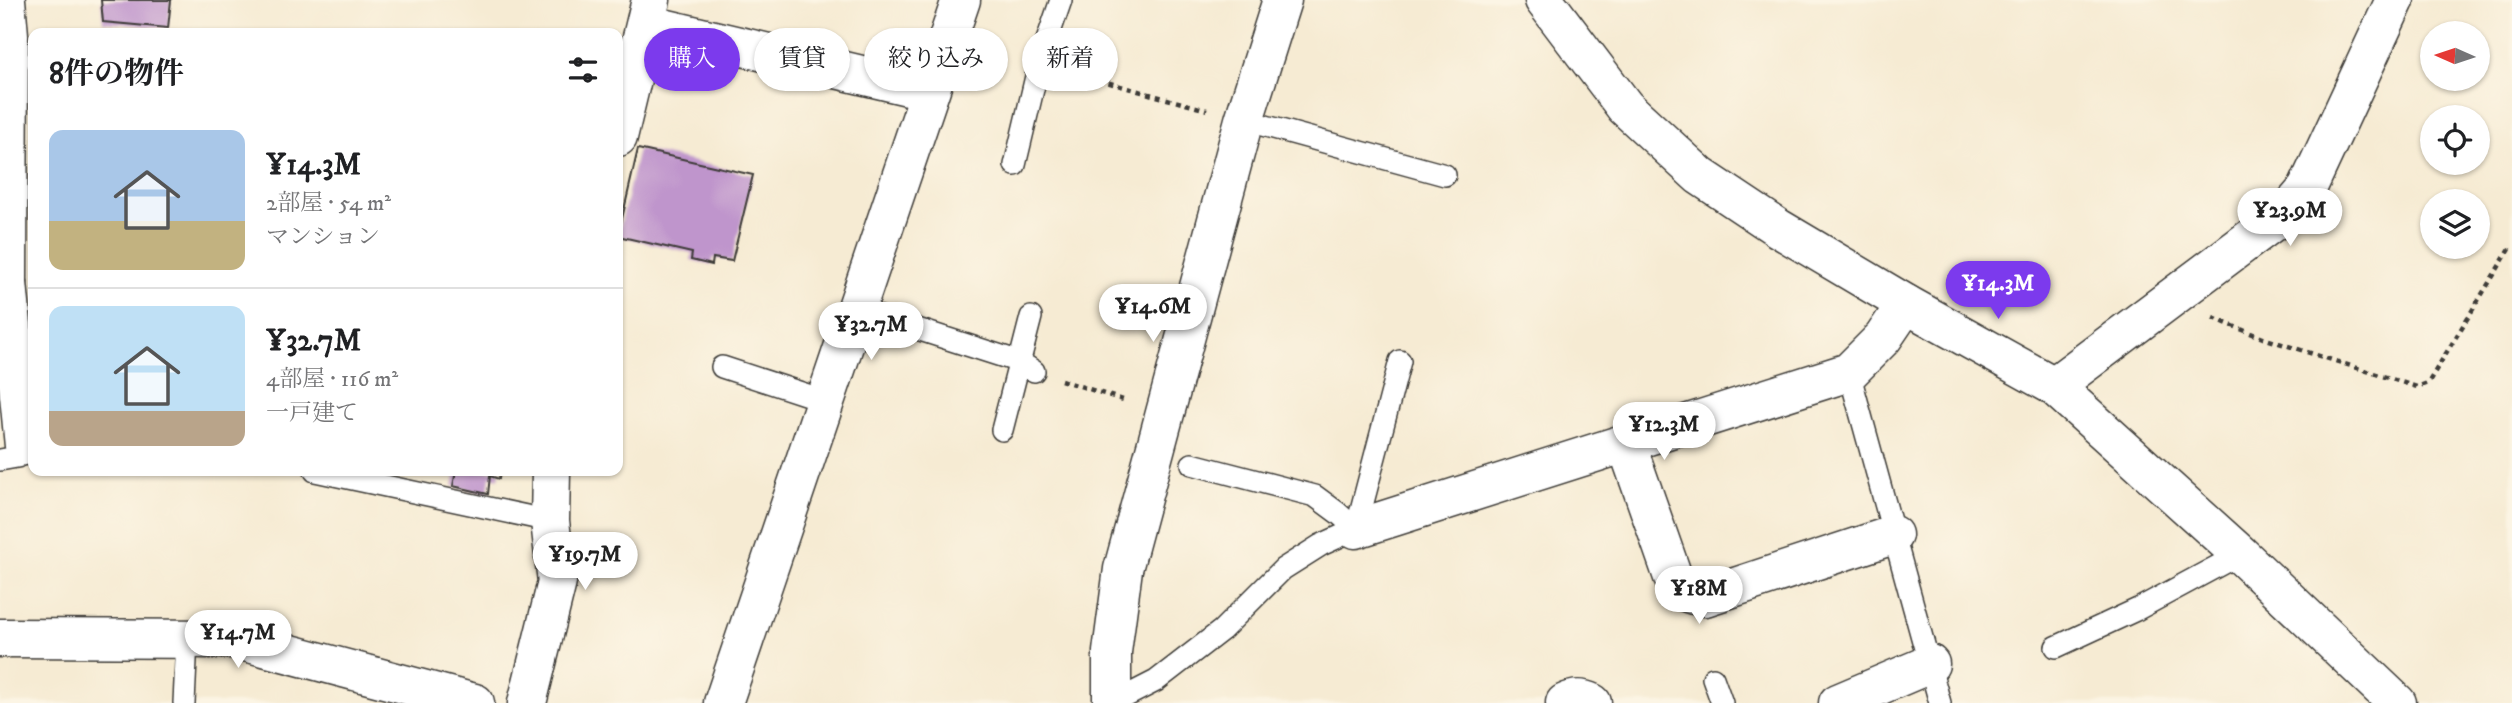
<!DOCTYPE html>
<html lang="ja">
<head>
<meta charset="utf-8">
<style>
	body { margin:0; font-family:"IM FELL DW Pica","Noto Serif JP",serif; background:#f6f6f6; color:#202124; height:100vh; display:flex; flex-direction:column; font-size:26px; white-space:nowrap }
	* { box-sizing:border-box; margin:0 }
	p { font-size:23px; color:#757577 }
	.icon { flex:none; width:38px; height:38px; fill:none; stroke:currentColor; stroke-width:2; stroke-linecap:round; stroke-linejoin:round }
	.map { position:relative; flex:1; overflow:hidden }
	.sheet { position:absolute; left:28px; top:28px; width:595px; height:448px; display:flex; flex-direction:column; background:#fff; border-radius:14px; box-shadow:0 2px 5px #0004 }
	.sheet>* { flex:none }
	.banner { position:absolute; left:644px; top:28px; width:665px; height:63px; display:flex; gap:14px }
	.needle { width:46px; rotate:273deg }
	.fabs { position:absolute; left:2420px; top:21px; display:grid; gap:14px }
	.fabs a { display:grid; place-items:center; width:70px; height:70px; border-radius:50%; background:#fff; box-shadow:0 2px 5px #0004; font-size:35px }
	.price { position:absolute; translate:-50% -60px; padding:0 16px; border-radius:24px; background:#fff; color:#222; font-size:23px; line-height:46px; filter:drop-shadow(0 2px 4px #0008) }
	.price::after { content:''; position:absolute; left:50%; top:42px; width:21px; height:16px; margin-left:-10px; background:inherit; clip-path:polygon(0 0,100% 0,50% 100%) }
	.price.on { background:#7c3aed; color:#fff }
	ul { padding:0; list-style:none }
	li { display:flex; align-items:center; gap:21px; height:175px; padding:0 21px }
	li+li { border-top:2px solid #e0e0e0 }
	li span { display:grid; place-items:center; flex:none; width:196px; height:140px; border-radius:14px; color:#555 }
	li>.icon { margin-inline-start:auto }
	span .icon { width:84px; height:84px; fill:#fffc; stroke-width:1 }
	li b { font-size:30px }
	h2 { display:flex; justify-content:space-between; align-items:center; height:84px; padding:0 21px; font-size:30px }
	.tag { padding:0 24px; border-radius:32px; background:#fff; box-shadow:0 2px 5px #0004; font-size:24px; line-height:63px }
	.tag.on { background:#7c3aed; color:#fff }
	.map>svg:first-child { display:block }
	.building { fill:#bf95cc }
	.lines { fill:none; stroke-linecap:round; stroke-linejoin:round }
	.lane-casing { stroke:#3d3b37; stroke-width:24 }
	.street-casing { stroke:#3d3b37; stroke-width:41 }
	.path { stroke:#3d3b37; stroke-width:4.5; stroke-dasharray:5 5; stroke-linecap:butt }
	.lane { stroke:#fff; stroke-width:21 }
	.street { stroke:#fff; stroke-width:38 }
</style>
</head>
<body>
<div class="map">
<svg width="2512" height="703" viewBox="0 0 2512 703">
	<rect width="100%" height="100%" fill="#fcf5e5"/>
	<filter id="ink" filterUnits="userSpaceOnUse"><feTurbulence type="fractalNoise" baseFrequency=".0143" numOctaves="2"/><feDisplacementMap in="SourceGraphic" scale="14" xChannelSelector="R" yChannelSelector="G"/><feConvolveMatrix kernelMatrix="1 2 1 2 8 2 1 2 1" color-interpolation-filters="sRGB"/></filter>
	<filter id="wash" filterUnits="userSpaceOnUse"><feTurbulence type="fractalNoise" baseFrequency=".00686" numOctaves="4" result="noise"/><feDisplacementMap in="SourceGraphic" scale="28" xChannelSelector="R" yChannelSelector="G"/><feGaussianBlur stdDeviation="1.57" result="paint"/><feColorMatrix in="noise" values="0 0 0 0 0 0 0 0 0 0 0 0 0 0 0 0 0 1.4 0 .05"/><feComposite in="paint" operator="in"/></filter>
	<g filter="url(#wash)">
		<rect width="100%" height="100%" fill="#f6ebd3"/>
		<g id="blocks">
			<!-- building -->
			<g class="building">
				<polygon points="101,0 171,0 168,28 103,22"/>
				<polygon points="638,149 753,175 732,261 713,258 712,265 691,260 692,253 618,236"/>
				<polygon points="456,471 500,471 499,479 490,476 488,494 453,486"/>
			</g>
		</g>
	</g>
	<g filter="url(#ink)">
		<use href="#blocks" fill-opacity="0" stroke="#3d3b37" stroke-width="2"/>
		<g class="lines">
			<!-- lane casing -->
			<g class="lane-casing">
				<g id="lane">
					<polyline points="1244,120 1445,175"/>
					<polyline points="1015,165 1039,64 1061,0"/>
					<polyline points="858,310 1020,362 1034,371"/>
					<polyline points="722,367 826,401"/>
					<polyline points="1849,372 1940,703"/>
					<polyline points="1002,430 1031,317"/>
					<polyline points="0,460 17,457 24,446"/>
					<polyline points="1192,464 1315,496 1338,513 1356,529"/>
					<polyline points="315,471 550,521"/>
					<polyline points="1356,529 1400,361"/>
					<polyline points="2056,647 2138,609 2240,554"/>
					<polyline points="1713,678 1722,703"/>
					<polyline points="184,703 187,639"/>
					<polyline points="1113,703 1156,681 1222,630 1283,569 1321,545 1356,529"/>
				</g>
			</g>
			<!-- street casing -->
			<g class="street-casing">
				<g id="street">
					<polyline points="6,0 9,35 8,283"/>
					<polyline points="1544,0 1625,107 1700,176 1778,228 1906,304 2054,386 2240,554 2397,703"/>
					<polyline points="646,24 929,91"/>
					<polyline points="618,137 651,0"/>
					<polyline points="0,284 8,283 24,446"/>
					<polyline points="2054,386 2290,209 2307,189 2395,0"/>
					<path d="M1626 443 1674 580C1682 593 1690 595 1705 597L1893 535"/>
					<polyline points="1356,529 1849,372 1883,338 1906,304"/>
					<polyline points="0,638 234,639 475,703"/>
					<polyline points="527,703 557,582 550,521 551,471"/>
					<polyline points="723,703 961,0"/>
					<polyline points="1112,703 1112,652 1123,569 1244,120 1282,0"/>
					<path d="M1565 703C1575 698 1582 698 1592 703"/>
					<polyline points="1838,703 1930,664"/>
				</g>
			</g>
			<!-- path -->
			<g class="path">
				<polyline points="1070,72 1207,110"/>
				<polyline points="2213,318 2263,338 2417,387 2428,383 2512,245"/>
				<polyline points="1061,380 1126,401"/>
			</g>
			<!-- lane -->
			<use href="#lane" class="lane"/>
			<!-- street -->
			<use href="#street" class="street"/>
		</g>
	</g>
</svg>
<div class="fabs">
<a><svg class="needle" viewBox="-14 -14 28 28"><path d="M0-13l5 13h-10z" fill="#e53935"/><path d="M0 13l5-13h-10z" fill="#757577"/></svg></a>
<a><svg class="icon" aria-label="locate" viewBox="0 0 24 24"><circle cx="12" cy="12" r="6"/><path d="M12 2v4M12 18v4M2 12h4M18 12h4"/></svg></a>
<a><svg class="icon" aria-label="layers" viewBox="0 0 24 24"><path d="M12 4l9 5-9 5-9-5zM3 14l9 5 9-5"/></svg></a>
</div>
<b class="price" style="left:2290px;top:248px">¥23.9M</b>
<b class="price on" style="left:1998px;top:321px">¥14.3M</b>
<b class="price" style="left:1153px;top:344px">¥14.6M</b>
<b class="price" style="left:871px;top:362px">¥32.7M</b>
<b class="price" style="left:1664px;top:462px">¥12.3M</b>
<b class="price" style="left:585px;top:592px">¥19.7M</b>
<b class="price" style="left:1699px;top:626px">¥18M</b>
<b class="price" style="left:238px;top:670px">¥14.7M</b>
<div class="banner">
<a class="tag on">購入</a>
<a class="tag">賃貸</a>
<a class="tag">絞り込み</a>
<a class="tag">新着</a>
</div>
<section class="sheet">
<h2>8件の物件<svg class="icon" aria-label="filters" viewBox="0 0 24 24"><path d="M4 7h16M4 17h16"/><circle cx="9" cy="7" r="2"/><circle cx="15" cy="17" r="2"/></svg></h2>
<ul>
<li><span style="background:linear-gradient(#a9c7e8 65%,#c2b280 0)"><svg class="icon" aria-label="home" viewBox="0 0 24 24"><path d="M3 11l9-7 9 7M6 9v11h12V9"/></svg></span><div><b>¥14.3M</b><p>2部屋 · 54 m²</p><p>マンション</p></div></li>
<li><span style="background:linear-gradient(#bfe0f5 75%,#b9a48a 0)"><svg class="icon" aria-label="home" viewBox="0 0 24 24"><path d="M3 11l9-7 9 7M6 9v11h12V9"/></svg></span><div><b>¥32.7M</b><p>4部屋 · 116 m²</p><p>一戸建て</p></div></li>
</ul>
</section>
</div>
</body>
</html>
